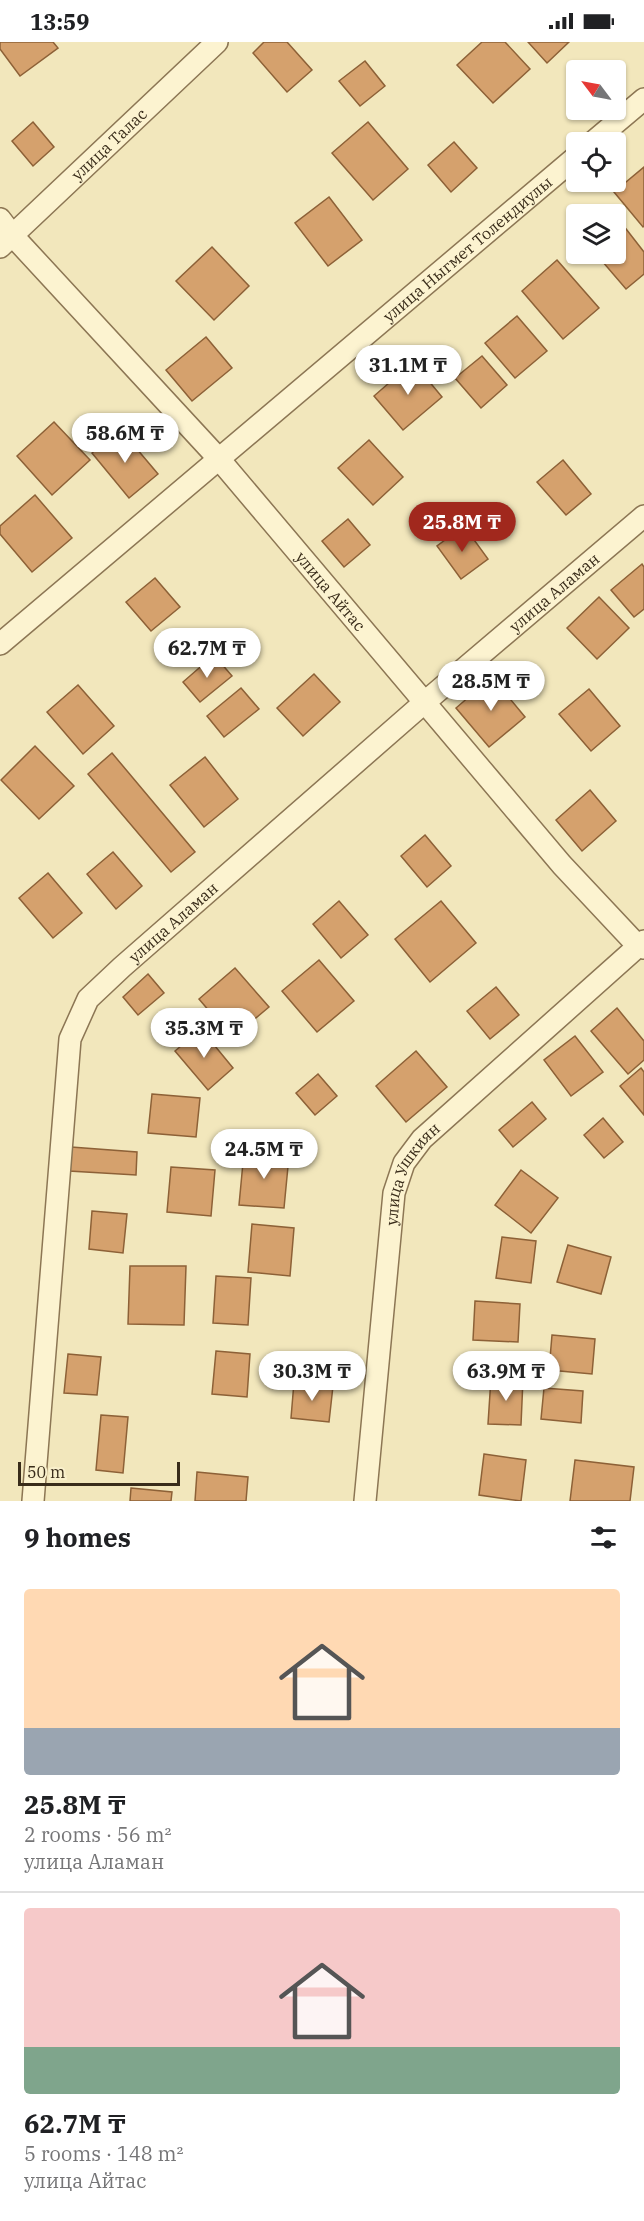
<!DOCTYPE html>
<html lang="en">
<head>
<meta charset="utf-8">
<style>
	body { margin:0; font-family:"IBM Plex Serif",serif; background:#f6f6f6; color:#202124; height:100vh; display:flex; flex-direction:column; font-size:22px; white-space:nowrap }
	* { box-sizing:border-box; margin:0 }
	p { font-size:20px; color:#757577 }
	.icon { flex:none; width:33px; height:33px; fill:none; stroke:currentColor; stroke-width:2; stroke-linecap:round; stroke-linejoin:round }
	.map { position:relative; height:1459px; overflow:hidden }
	.panel { display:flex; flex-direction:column; background:#fff; flex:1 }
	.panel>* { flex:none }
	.needle { width:39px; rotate:302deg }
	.controls { position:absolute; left:566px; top:18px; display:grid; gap:12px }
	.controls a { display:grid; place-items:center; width:60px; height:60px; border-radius:6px; background:#fff; box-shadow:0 2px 4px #0004; font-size:30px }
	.scale { position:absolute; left:18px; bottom:15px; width:162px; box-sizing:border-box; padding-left:6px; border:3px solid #392c1a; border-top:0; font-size:16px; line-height:21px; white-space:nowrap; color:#392c1a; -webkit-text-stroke:4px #f9f0cc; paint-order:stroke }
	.price { position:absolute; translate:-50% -51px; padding:0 14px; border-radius:21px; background:#fff; color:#222; font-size:20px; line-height:39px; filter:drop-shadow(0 2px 3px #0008) }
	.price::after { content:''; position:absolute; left:50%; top:36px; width:18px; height:14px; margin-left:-9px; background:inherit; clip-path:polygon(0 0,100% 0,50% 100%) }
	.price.current { background:#a1281d; color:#fff }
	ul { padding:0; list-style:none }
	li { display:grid; align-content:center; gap:12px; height:318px; padding:0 24px }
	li+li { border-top:2px solid #e0e0e0 }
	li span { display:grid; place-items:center; height:186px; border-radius:6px; color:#555 }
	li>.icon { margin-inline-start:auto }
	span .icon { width:108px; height:108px; fill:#fffc; stroke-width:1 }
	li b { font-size:26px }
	h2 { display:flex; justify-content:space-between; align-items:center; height:72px; padding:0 24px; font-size:26px }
	.status { display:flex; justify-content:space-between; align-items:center; height:42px; padding:0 30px; background:#fff; direction:ltr }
	.status svg { height:16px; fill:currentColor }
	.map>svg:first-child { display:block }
	.building { fill:#d5a16d; stroke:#8d6137; stroke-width:1.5 }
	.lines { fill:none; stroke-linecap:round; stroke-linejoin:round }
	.minor-casing { stroke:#8c7654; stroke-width:24 }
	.minor { stroke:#fcf3d0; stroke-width:21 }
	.labels { text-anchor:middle; stroke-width:5; stroke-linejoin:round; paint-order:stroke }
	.street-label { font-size:16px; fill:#392c1a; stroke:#f9f0cc }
</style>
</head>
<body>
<div class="status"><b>13:59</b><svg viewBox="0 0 49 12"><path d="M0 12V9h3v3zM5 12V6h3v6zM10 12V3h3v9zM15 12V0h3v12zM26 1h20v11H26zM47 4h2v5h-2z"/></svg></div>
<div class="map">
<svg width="644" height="1459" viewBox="0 0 644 1459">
	<rect width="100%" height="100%" fill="#f2e7bc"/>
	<!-- building -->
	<g class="building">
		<polygon points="0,0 53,0 58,6 20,34 0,7"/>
		<polygon points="264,0 287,0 312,28 287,50 253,11"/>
		<polygon points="482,0 505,0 530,27 493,61 457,23"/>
		<polygon points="528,0 569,0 547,21"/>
		<polygon points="365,19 385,44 360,64 339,39"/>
		<polygon points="33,80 54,105 33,124 12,99"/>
		<polygon points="368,80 408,127 373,158 332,111"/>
		<polygon points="454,100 477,126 451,150 428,123"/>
		<polygon points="644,125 644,184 643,185 614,150"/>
		<polygon points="329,155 362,198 328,224 295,181"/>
		<polygon points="623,183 644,210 644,232 626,247 596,212 615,212 615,189"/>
		<polygon points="212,205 249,244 214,278 176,239"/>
		<polygon points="557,218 599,266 563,297 522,249"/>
		<polygon points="517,274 547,309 515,336 485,301"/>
		<polygon points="206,295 232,326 192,359 166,328"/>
		<polygon points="482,314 507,343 481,366 455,336"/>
		<polygon points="413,320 442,355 403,388 374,354"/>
		<polygon points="54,380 90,418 52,453 17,414"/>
		<polygon points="120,387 158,432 129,456 92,411"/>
		<polygon points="369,398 403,435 373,463 338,426"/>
		<polygon points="563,418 591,452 566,473 537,440"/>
		<polygon points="35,453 72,496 32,530 0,492 0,484"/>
		<polygon points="348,477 370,503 344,525 322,499"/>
		<polygon points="464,484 488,517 461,537 437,504"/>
		<polygon points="642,522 644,525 644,567 634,575 611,548"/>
		<polygon points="155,536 180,565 151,589 126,560"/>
		<polygon points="599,555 629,586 597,617 567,586"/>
		<polygon points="214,613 232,634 200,660 183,640"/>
		<polygon points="314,632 340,660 303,694 277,666"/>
		<polygon points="492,635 525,675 489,705 456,666"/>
		<polygon points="78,643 114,684 83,712 47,670"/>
		<polygon points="241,646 259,667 224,695 207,674"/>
		<polygon points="589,647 620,684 591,709 559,672"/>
		<polygon points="35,704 74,744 39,777 1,738"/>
		<polygon points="112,711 195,810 171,830 88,732"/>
		<polygon points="205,715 238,757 204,785 170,743"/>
		<polygon points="590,748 616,779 582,809 556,778"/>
		<polygon points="425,793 451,824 427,845 401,814"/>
		<polygon points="113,810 142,844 116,867 87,832"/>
		<polygon points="48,831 82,871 53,896 19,856"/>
		<polygon points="339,859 368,893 341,916 313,882"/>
		<polygon points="441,859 476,901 430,940 395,897"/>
		<polygon points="319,918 354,959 317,990 282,949"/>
		<polygon points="235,926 269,965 232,996 199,957"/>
		<polygon points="148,932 164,951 138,973 123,955"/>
		<polygon points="496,945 519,973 490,997 467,969"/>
		<polygon points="617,966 644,999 644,1018 628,1032 591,989"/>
		<polygon points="201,987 233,1026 208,1048 175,1009"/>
		<polygon points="575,994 603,1030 571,1054 544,1018"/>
		<polygon points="416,1009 447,1045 406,1080 376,1044"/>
		<polygon points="641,1026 644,1030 644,1073 620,1044"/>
		<polygon points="318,1032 337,1054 315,1073 296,1051"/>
		<polygon points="152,1052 200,1056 196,1095 148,1091"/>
		<polygon points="532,1060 546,1077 513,1105 499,1088"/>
		<polygon points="603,1076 623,1100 604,1116 584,1093"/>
		<polygon points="71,1105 137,1110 136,1133 69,1129"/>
		<polygon points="244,1110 289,1114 284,1166 239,1163"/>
		<polygon points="171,1125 215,1128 211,1174 167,1170"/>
		<polygon points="521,1128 558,1156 531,1191 495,1163"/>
		<polygon points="92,1169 127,1172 123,1211 89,1207"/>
		<polygon points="252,1182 294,1186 290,1234 248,1230"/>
		<polygon points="502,1195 536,1199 531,1241 496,1236"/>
		<polygon points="568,1203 611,1215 601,1252 557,1240"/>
		<polygon points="130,1224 186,1224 184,1283 128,1282"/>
		<polygon points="216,1234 251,1236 248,1283 213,1281"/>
		<polygon points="475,1259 520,1262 518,1300 473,1298"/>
		<polygon points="552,1293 595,1297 592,1332 549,1328"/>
		<polygon points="216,1309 250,1312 247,1355 212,1352"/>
		<polygon points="68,1312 101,1315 97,1353 64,1351"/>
		<polygon points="491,1336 523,1337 521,1383 488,1382"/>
		<polygon points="294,1340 333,1344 329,1380 291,1376"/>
		<polygon points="544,1346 583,1349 581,1381 541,1377"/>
		<polygon points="101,1373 128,1375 123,1431 96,1428"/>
		<polygon points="484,1412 526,1418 521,1459 479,1453"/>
		<polygon points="575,1418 634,1425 630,1459 570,1459"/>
		<polygon points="197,1430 248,1435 246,1459 195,1459"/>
		<polygon points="131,1446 172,1450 171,1459 130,1459"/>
	</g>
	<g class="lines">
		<!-- minor casing -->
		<g class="minor-casing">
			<g id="minor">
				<polyline points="593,100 644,57"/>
				<path id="s1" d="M0 177 13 194 219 417 562 823 638 904 644 906"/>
				<path id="s2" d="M0 205 217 0"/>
				<path id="s3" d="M0 602 576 115"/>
				<path id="s4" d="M33 1459 70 997 88 957 122 925 425 660 644 474"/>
				<path id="s5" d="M365 1459 394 1151 404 1121 422 1097 644 899"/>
			</g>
		</g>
		<!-- minor -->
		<use href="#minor" class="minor"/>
	</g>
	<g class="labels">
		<!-- street labels -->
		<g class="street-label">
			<text dy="6" stroke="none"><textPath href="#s2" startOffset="150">улица Талас</textPath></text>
			<text dy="6" stroke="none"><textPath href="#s3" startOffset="612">улица Ныгмет Толендиулы</textPath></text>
			<text dy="6" stroke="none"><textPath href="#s1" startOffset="498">улица Айтас</textPath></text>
			<text dy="6" stroke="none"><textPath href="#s4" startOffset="1126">улица Аламан</textPath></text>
			<text dy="6" stroke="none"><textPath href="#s4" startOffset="622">улица Аламан</textPath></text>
			<text dy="6" stroke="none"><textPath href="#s5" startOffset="334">улица Ушкиян</textPath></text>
		</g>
	</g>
</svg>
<div class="controls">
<a><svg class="needle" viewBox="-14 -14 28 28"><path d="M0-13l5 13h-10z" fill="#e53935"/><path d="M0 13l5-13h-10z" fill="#757577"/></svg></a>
<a><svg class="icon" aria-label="locate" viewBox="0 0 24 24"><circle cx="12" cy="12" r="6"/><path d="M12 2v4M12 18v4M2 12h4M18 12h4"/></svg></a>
<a><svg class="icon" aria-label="layers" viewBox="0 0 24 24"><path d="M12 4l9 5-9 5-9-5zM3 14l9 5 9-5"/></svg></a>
</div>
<div class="scale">50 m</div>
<b class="price" style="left:408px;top:354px">31.1M ₸</b>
<b class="price" style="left:125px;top:422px">58.6M ₸</b>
<b class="price current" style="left:462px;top:511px">25.8M ₸</b>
<b class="price" style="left:207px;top:637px">62.7M ₸</b>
<b class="price" style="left:491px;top:670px">28.5M ₸</b>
<b class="price" style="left:204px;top:1017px">35.3M ₸</b>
<b class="price" style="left:264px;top:1138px">24.5M ₸</b>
<b class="price" style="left:312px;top:1360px">30.3M ₸</b>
<b class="price" style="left:506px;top:1360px">63.9M ₸</b>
</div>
<section class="panel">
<h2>9 homes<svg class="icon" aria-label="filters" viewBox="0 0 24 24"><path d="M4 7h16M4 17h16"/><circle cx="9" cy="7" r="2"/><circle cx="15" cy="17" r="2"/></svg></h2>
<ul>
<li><span style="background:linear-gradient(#ffd9b3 75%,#9aa5b1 0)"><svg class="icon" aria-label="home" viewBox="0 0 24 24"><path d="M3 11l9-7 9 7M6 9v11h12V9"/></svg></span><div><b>25.8M ₸</b><p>2 rooms · 56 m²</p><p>улица Аламан</p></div></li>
<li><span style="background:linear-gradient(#f6c9c9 75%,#7fa58c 0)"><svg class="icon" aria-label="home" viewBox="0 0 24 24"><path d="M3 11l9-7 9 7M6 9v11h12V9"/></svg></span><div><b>62.7M ₸</b><p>5 rooms · 148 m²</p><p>улица Айтас</p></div></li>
</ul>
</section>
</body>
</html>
